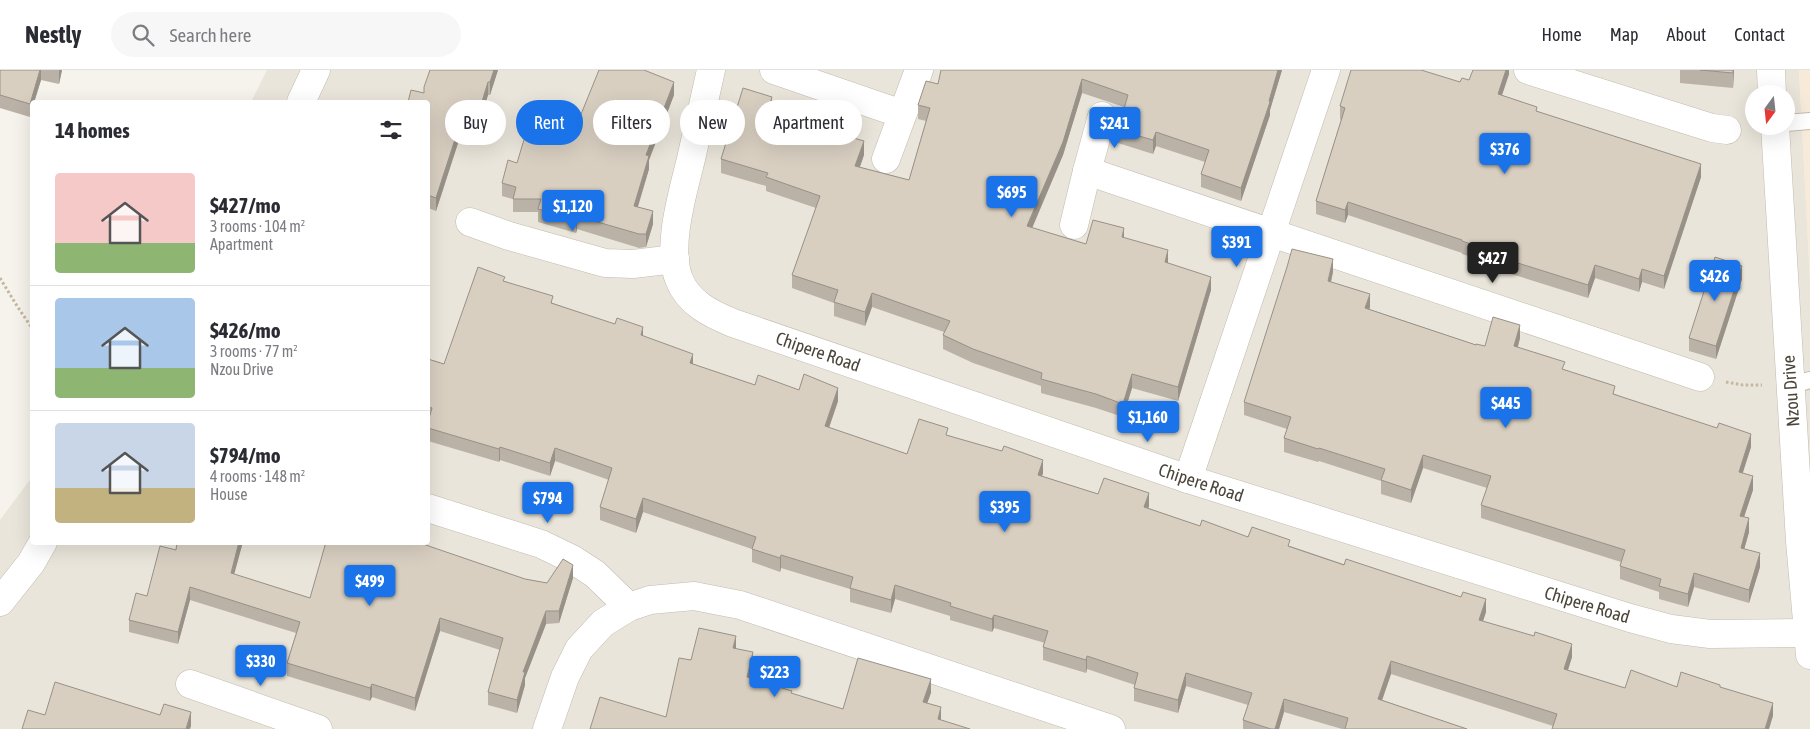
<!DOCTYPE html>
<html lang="en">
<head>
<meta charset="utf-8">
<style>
	body { margin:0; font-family:"Asap Condensed",sans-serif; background:#f7f7f7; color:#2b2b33; height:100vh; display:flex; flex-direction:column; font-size:19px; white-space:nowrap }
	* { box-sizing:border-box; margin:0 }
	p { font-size:16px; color:#7c7c81 }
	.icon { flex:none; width:28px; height:28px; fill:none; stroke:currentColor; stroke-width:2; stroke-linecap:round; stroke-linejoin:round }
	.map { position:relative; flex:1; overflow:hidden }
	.sheet { position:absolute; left:30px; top:30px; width:400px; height:445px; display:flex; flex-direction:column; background:#fff; border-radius:5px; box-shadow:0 5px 20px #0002 }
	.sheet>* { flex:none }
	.guide { position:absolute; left:445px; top:30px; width:475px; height:45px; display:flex; gap:10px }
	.needle { width:32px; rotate:195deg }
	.buttons { position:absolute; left:1745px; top:15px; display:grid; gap:10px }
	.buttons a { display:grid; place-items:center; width:50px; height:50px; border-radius:50%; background:#fff; box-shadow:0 5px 20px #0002; font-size:25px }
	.price { position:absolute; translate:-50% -42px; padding:0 11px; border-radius:5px; background:#1a73e8; color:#fff; font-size:16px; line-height:32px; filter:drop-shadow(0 1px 2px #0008) }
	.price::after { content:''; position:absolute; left:50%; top:30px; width:15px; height:11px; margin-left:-8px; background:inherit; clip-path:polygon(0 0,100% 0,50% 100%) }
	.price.selected { background:#222; color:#fff }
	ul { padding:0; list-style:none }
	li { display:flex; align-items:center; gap:15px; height:125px; padding:0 25px }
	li+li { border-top:1px solid #e1e1e2 }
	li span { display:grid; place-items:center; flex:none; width:140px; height:100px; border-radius:5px; color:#555 }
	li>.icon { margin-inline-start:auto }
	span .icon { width:60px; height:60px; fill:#fffc; stroke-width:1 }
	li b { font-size:21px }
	h2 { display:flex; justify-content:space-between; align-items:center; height:60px; padding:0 25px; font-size:21px }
	.pill { padding:0 18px; border-radius:22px; background:#fff; box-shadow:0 5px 20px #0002; font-size:18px; line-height:45px }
	.pill.selected { background:#1a73e8; color:#fff }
	header { display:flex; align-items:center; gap:30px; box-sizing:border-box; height:70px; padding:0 25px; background:#fff; border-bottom:1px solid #e1e1e2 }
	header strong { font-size:24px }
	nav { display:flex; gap:28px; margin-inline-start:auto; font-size:18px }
	.search { width:350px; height:45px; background:#f7f7f7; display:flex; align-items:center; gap:12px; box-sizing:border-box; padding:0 18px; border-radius:28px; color:#7c7c81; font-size:19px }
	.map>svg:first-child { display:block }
	.residential { fill:#eae5da; fill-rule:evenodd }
	.commercial { fill:#f7ead8 }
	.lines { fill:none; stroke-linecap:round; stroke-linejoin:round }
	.service-casing { stroke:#c2bbae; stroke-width:18 }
	.minor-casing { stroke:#c2bbae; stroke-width:29 }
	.tertiary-casing { stroke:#c2bbae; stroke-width:29 }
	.path { stroke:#c4b79f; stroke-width:3; stroke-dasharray:2.5 2.5; stroke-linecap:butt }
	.service { stroke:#fff; stroke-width:16 }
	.minor { stroke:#fff; stroke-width:28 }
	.tertiary { stroke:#fff; stroke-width:28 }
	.wall { fill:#bab2a6 }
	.shaded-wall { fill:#979187 }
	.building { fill:#d8cfc1; stroke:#979187 }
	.labels { text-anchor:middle; stroke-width:4; stroke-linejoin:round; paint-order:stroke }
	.street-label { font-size:18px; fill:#4b4439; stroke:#fff }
</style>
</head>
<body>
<header>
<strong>Nestly</strong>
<div class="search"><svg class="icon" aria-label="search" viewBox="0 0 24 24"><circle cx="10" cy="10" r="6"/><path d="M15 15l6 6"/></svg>Search here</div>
<nav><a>Home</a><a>Map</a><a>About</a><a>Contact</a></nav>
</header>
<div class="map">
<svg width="1810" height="659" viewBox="0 0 1810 659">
	<rect width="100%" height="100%" fill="#f6f3ec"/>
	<!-- residential -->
	<path class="residential" d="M267 0H1799L1810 210V659H0V450L32 407V472H428V32H251ZM1754 24H1786V56H1754Z"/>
	<!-- commercial -->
	<polygon class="commercial" points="1799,0 1810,0 1810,210"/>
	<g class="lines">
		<!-- service casing -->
		<g class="service-casing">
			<g id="service">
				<polyline points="1786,53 1810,51"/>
				<polyline points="1790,316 1810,310"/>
			</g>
		</g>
		<!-- minor casing -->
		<g class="minor-casing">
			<g id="minor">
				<path d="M711 0C704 30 698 59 691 89 683 122 666 177 679 209 688 233 711 244 733 253L1188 409 1630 548 1671 559 1710 564 1809 563"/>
				<polyline points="774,0 902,44"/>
				<polyline points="1528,0 1712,58 1727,60"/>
				<polyline points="1771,0 1772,24"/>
				<polyline points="1775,56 1800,471 1810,585"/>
				<polyline points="886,89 919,0"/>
				<polyline points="1087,101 1102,46"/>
				<polyline points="470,152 509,166 605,193 633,194 675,189"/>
				<polyline points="1074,155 1087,101 1700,307"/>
				<polyline points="1188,409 1326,0"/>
				<polyline points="428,438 541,474 572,489 595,504 629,537"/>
				<polyline points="190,614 318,659"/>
				<polyline points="547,659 565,607 579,579 603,553 629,537 650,530 694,526 740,535 1111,659"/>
			</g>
		</g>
		<!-- tertiary casing -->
		<g class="tertiary-casing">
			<g id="tertiary">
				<polyline points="301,32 316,0"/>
				<polyline points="0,532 31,493 43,472"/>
			</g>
		</g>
		<!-- path -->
		<g class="path">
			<polyline points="0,208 17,236 32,258"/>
			<polyline points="1726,312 1743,315 1762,315"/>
		</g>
		<!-- service -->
		<use href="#service" class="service"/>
		<!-- minor -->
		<use href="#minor" class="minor"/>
		<!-- tertiary -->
		<use href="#tertiary" class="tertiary"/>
	</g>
	<!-- wall -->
	<g class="wall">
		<polygon points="0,0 62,0 59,14 41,10 30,47 0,38"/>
		<polygon points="430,0 498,0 490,25 488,25 473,74 459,70 436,141 428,138 428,32 424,23"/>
		<polygon points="941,0 1282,0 1270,40 1270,45 1241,131 1201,117 1201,104 1205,92 1156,76 1153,84 1118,73 1118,60 1124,37 1082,23 1063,85 1032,158 1086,174 1124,168 1168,193 1211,220 1178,331 1132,318 1123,347 1096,338 1041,323 1041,316 973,293 943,279 943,265 944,262 872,237 865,256 834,246 834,233 792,218 792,205 816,138 766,121 766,116 721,103 721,89 772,40 771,45 864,85 860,97 909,110 926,51 918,49 918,35 938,14"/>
		<polygon points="1509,0 1509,4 1502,25 1537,41 1701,107 1664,219 1642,212 1639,222 1595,208 1588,228 1505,202 1505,198 1462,184 1462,183 1348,145 1345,153 1316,144 1316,131 1341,50 1340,49 1340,36 1469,10"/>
		<polygon points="1680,0 1734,0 1733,18 1680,13"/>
		<polygon points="674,25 649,90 649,99 638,137 653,154 646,177 639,178 577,159 576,163 538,152 538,142 513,142 513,129 502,126 502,113 517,93 573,64"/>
		<polygon points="1333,202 1331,212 1370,237 1369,239 1476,275 1485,276 1520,268 1518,277 1615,324 1751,377 1742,403 1753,420 1744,447 1749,462 1744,479 1760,497 1749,533 1694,517 1688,537 1659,529 1659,522 1620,509 1620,496 1621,492 1481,448 1481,435 1487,418 1423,398 1411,433 1381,424 1381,411 1319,391 1318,392 1284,382 1284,368 1287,359 1244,345 1244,332"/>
		<polygon points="1742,209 1716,289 1689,281 1689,268"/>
		<polygon points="505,211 553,233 643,266 693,294 755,315 799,320 838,331 829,358 907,384 948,365 1043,403 1042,406 1098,424 1149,436 1148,438 1200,456 1290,476 1486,542 1483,551 1572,587 1568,600 1625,618 1677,617 1720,617 1773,646 1553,656 1391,604 1382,630 1467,659 1342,659 1284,642 1279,659 1243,659 1243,650 1248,635 1186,616 1178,643 1134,631 1134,618 1135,615 1087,599 1086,603 1043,590 1043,577 1045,573 994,558 992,562 950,550 950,546 895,529 891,543 850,532 850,519 781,498 780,502 752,492 752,479 643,442 636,463 600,450 600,437 609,410 555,391 550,406 500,390 499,392 428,371 428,289 444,294"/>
		<polygon points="176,480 234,504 310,528 525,509 547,513 573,508 559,553 546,554 525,608 525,615 517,643 488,635 488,622 500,580 440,561 415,641 372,627 370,631 287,606 287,593 296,563 190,530 178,574 129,562 129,550 147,526"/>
	</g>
	<!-- shaded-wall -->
	<g class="shaded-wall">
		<polygon points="40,0 41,0 41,10 34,32 32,32 32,37 30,47 30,34"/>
		<polygon points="59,0 62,0 59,14"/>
		<polygon points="494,0 498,0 490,25 490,12"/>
		<polygon points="1278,0 1282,0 1270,40 1270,45 1241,131 1241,118 1269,31"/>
		<polygon points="1506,0 1509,0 1509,4 1498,37 1498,24"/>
		<polygon points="1733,0 1734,0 1733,18"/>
		<polygon points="1082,9 1082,23 1063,85 1027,170 1027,156"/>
		<polygon points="488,12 488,25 473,74 473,61"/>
		<polygon points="674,12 674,25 649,90 649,99 634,149 634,136 646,85"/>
		<polygon points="772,27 772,40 767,57 767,44"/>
		<polygon points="459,57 459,70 436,141 436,128"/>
		<polygon points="1156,62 1156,76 1153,84 1153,70"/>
		<polygon points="864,71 864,85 855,110 855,96"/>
		<polygon points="1701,94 1701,107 1664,219 1664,206"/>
		<polygon points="1348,132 1348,145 1345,153 1345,140"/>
		<polygon points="653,141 653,154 646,177 646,164"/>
		<polygon points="577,146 577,159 576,163 576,150"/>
		<polygon points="1124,158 1124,172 1122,167"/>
		<polygon points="1168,180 1168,194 1165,192"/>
		<polygon points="1333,189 1333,202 1328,224 1328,211"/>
		<polygon points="1595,195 1595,208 1588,228 1588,215"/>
		<polygon points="1742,196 1742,209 1716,289 1716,276"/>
		<polygon points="1642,199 1642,212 1639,222 1639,209"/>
		<polygon points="1211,207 1211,220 1178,331 1178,317"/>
		<polygon points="872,223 872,237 865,256 865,242"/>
		<polygon points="1370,224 1370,237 1365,251 1365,238"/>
		<polygon points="1520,255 1520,268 1514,290 1514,276"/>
		<polygon points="643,257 643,271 641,265"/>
		<polygon points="693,284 693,297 690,293"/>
		<polygon points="1132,304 1132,318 1123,347 1123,334"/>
		<polygon points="838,318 838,331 825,369 825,356"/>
		<polygon points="1751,364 1751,377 1739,415 1739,402"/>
		<polygon points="500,377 500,390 499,392 499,379"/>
		<polygon points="555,378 555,391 550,406 550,393"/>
		<polygon points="1423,385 1423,398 1411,433 1411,420"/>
		<polygon points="1043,390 1043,403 1038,418 1038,405"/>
		<polygon points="1753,406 1753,420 1740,459 1740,446"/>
		<polygon points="1149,423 1149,436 1144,450 1144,437"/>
		<polygon points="643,428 643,442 636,463 636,449"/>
		<polygon points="1749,448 1749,462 1741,491 1741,478"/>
		<polygon points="239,472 243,472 231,516 231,503"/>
		<polygon points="1760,483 1760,497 1749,533 1749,520"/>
		<polygon points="781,485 781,498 780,502 780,488"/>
		<polygon points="573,495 573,508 559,553 559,541"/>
		<polygon points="1694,503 1694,517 1688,537 1688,524"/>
		<polygon points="895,515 895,529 891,543 891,530"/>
		<polygon points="190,517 190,530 178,574 178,562"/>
		<polygon points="1486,529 1486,542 1479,563 1479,550"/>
		<polygon points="546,541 546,554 525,608 525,615 517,643 517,630 523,602"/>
		<polygon points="994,545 994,558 992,562 992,549"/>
		<polygon points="440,548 440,561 415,641 415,628"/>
		<polygon points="736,566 736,580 733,578"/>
		<polygon points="1572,574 1572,587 1564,612 1564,599"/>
		<polygon points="753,582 753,596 747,620 747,607"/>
		<polygon points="1087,586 1087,599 1086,603 1086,590"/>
		<polygon points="1391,591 1391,604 1378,642 1378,629"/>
		<polygon points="1186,603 1186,616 1178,643 1178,630"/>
		<polygon points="931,609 931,623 923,645 923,632"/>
		<polygon points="372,614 372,627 370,631 370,618"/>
		<polygon points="1284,629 1284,642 1279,659 1275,659"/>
		<polygon points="1773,633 1773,646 1769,659 1765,659"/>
		<polygon points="941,637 941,650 939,659 938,649"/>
		<polygon points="191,642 191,656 190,659 186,659"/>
	</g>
	<!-- building -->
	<g class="building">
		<polygon points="0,0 40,0 30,34 0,25"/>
		<polygon points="430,0 494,0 490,12 488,12 473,61 459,57 436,128 428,125 428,32 408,32 411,20 424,23 424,17"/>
		<polygon points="599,0 644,0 674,12 646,85 649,86 634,136 653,141 646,164 639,164 577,146 576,150 538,139 541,129 513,129 516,117 502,113 508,90 517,93 529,53 571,66 571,64 573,64"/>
		<polygon points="941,0 1278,0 1269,31 1270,32 1241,118 1201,104 1209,80 1156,62 1153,70 1118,60 1128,25 1082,9 1063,72 1027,156 1086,174 1093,150 1124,158 1122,167 1168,180 1165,192 1211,207 1178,317 1132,304 1123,334 1096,324 1041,309 1042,303 973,279 943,265 950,251 872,223 865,242 834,232 838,220 792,205 820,126 766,107 768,103 721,89 743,18 772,27 767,44 832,67 833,62 864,71 855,96 909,110 930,38 918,35 926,11 938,14"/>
		<polygon points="1351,0 1421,0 1460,12 1462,8 1469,10 1473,0 1506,0 1498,24 1537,37 1536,41 1701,94 1664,206 1642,199 1639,209 1595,195 1588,215 1505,189 1506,186 1462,171 1462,170 1348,132 1345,140 1316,131 1345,38 1340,36"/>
		<polygon points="1700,0 1733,0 1733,3"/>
		<polygon points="1292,179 1333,189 1328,211 1370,224 1365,238 1476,275 1476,274 1485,276 1493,247 1520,255 1514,276 1565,292 1562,299 1615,316 1613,324 1717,358 1719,353 1751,364 1739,402 1753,406 1740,446 1749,448 1741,478 1760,483 1749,520 1694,503 1688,524 1659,516 1661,509 1620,496 1625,480 1481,435 1491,406 1423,385 1411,420 1381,410 1385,399 1319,378 1318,379 1284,368 1291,347 1244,332 1287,197"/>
		<polygon points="1715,187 1742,196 1716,276 1689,268"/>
		<polygon points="478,197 505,207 503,211 553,226 551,233 615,254 617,248 643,257 641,265 693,284 690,293 755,315 758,305 799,320 804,304 838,318 825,356 907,384 919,349 948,358 946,365 1002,381 1004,376 1043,390 1038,405 1098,424 1104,408 1149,423 1144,437 1200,456 1202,450 1248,467 1252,457 1290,470 1288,476 1344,495 1346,489 1461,527 1463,522 1486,529 1479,550 1534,566 1535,562 1572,574 1564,599 1625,618 1631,600 1677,617 1681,602 1720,615 1720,617 1773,633 1765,659 1552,659 1557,644 1391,591 1378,629 1467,659 1345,659 1348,648 1284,629 1275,659 1271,659 1243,650 1252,623 1186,603 1178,630 1134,618 1138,603 1087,586 1086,590 1043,577 1048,561 994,545 992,549 950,536 951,533 895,515 891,530 850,518 853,507 781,485 780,488 752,479 756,467 643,428 636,449 600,437 612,398 555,378 550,393 500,377 499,379 428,358 428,352 432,338 428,337 428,289 444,294"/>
		<polygon points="177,472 239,472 231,503 310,528 326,472 417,472 525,509 547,513 563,489 573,495 559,541 546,541 523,602 525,602 517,630 488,622 503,568 440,548 415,628 372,614 370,618 287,593 300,552 190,517 178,562 129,550 136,523 147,526 160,476 176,480"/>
		<polygon points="699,558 736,566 733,578 753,582 747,607 792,621 791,623 843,639 858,588 931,609 923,632 941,637 938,649 970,659 590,659 600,627 666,647 679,588 691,590"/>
		<polygon points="55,612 160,645 164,634 191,642 186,659 22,659 28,640 45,645"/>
	</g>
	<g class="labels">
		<!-- street labels -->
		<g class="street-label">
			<text transform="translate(818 282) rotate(19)" y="6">Chipere Road</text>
			<text transform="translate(1791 321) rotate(-94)" y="6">Nzou Drive</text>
			<text transform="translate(1201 413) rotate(18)" y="6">Chipere Road</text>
			<text transform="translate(1587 535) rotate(17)" y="6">Chipere Road</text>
		</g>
	</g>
</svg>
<div class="buttons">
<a><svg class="needle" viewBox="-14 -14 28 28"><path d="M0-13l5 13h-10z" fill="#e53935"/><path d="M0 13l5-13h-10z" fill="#7c7c81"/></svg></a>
</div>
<b class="price" style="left:1115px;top:79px">$241</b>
<b class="price" style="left:1505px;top:105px">$376</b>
<b class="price" style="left:1012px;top:148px">$695</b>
<b class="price" style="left:573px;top:162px">$1,120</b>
<b class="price" style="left:1237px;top:198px">$391</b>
<b class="price selected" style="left:1493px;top:214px">$427</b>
<b class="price" style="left:1715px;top:232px">$426</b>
<b class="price" style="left:1506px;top:359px">$445</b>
<b class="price" style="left:1148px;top:373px">$1,160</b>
<b class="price" style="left:548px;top:454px">$794</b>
<b class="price" style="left:1005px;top:463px">$395</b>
<b class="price" style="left:370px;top:537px">$499</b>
<b class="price" style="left:261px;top:617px">$330</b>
<b class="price" style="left:775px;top:628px">$223</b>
<div class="guide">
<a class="pill">Buy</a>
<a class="pill selected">Rent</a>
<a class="pill">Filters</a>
<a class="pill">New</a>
<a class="pill">Apartment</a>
</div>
<section class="sheet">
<h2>14 homes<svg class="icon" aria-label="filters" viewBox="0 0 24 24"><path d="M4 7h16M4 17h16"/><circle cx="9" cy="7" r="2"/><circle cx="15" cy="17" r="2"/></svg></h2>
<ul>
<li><span style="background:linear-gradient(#f6c9c9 70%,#8fb573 0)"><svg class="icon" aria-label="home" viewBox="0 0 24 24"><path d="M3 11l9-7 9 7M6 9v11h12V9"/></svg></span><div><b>$427/mo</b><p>3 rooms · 104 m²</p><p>Apartment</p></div></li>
<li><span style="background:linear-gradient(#a9c7e8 70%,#8fb573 0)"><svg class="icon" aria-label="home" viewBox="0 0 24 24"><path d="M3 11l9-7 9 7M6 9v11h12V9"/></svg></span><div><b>$426/mo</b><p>3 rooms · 77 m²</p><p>Nzou Drive</p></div></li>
<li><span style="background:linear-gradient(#c9d6e8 65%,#c2b280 0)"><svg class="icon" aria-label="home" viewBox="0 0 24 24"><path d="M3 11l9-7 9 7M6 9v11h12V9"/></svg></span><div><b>$794/mo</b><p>4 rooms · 148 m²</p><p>House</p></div></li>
</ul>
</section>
</div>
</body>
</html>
